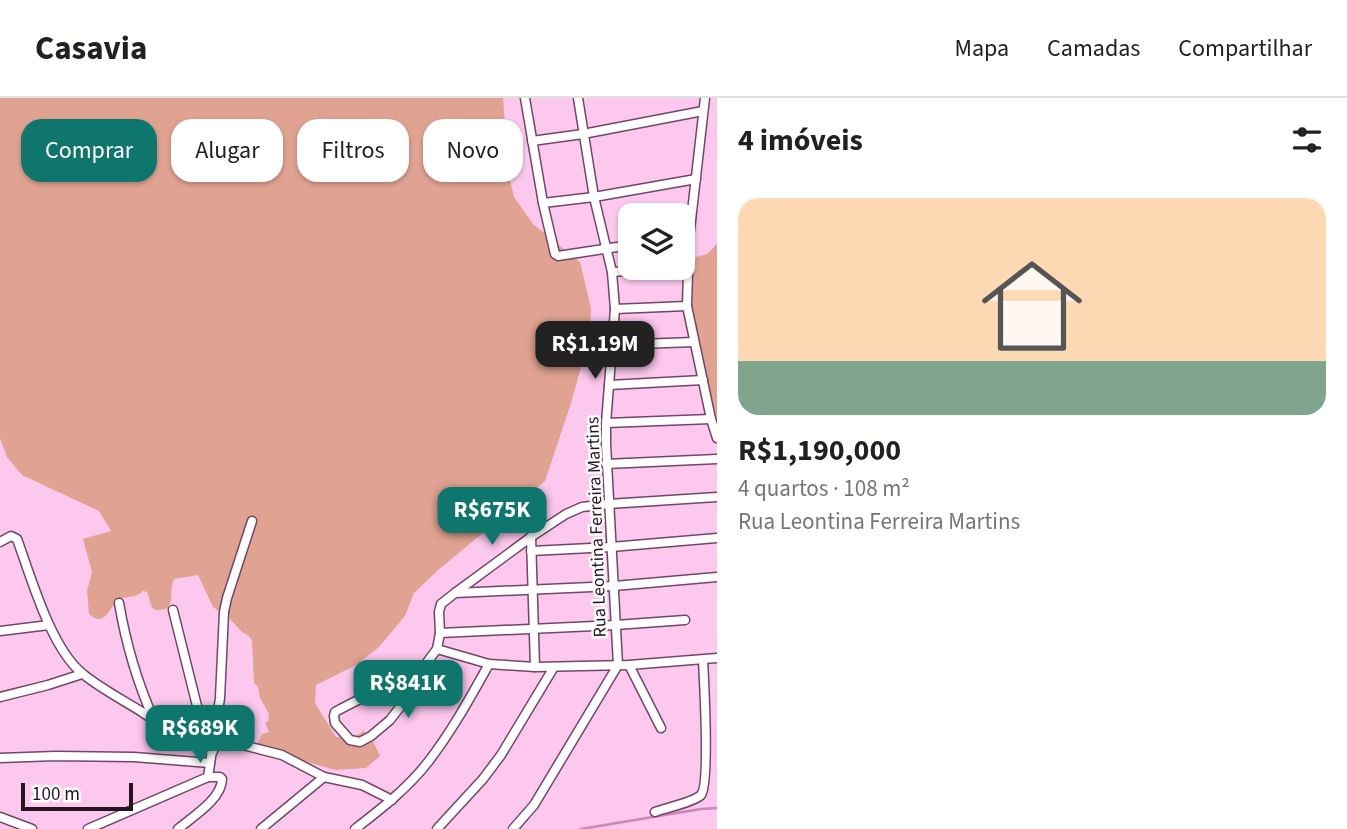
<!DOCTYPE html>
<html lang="pt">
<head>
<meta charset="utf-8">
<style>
	body { margin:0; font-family:"Source Sans 3",sans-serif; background:#f2f2f2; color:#202124; height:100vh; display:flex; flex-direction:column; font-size:26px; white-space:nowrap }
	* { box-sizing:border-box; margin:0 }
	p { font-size:23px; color:#757577 }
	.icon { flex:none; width:38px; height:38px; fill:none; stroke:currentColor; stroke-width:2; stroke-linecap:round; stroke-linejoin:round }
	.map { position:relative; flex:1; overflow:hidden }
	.drawer { display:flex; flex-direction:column; background:#fff; width:630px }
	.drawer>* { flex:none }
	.top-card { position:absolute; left:21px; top:21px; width:590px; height:63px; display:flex; gap:14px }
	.buttons { position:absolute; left:618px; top:105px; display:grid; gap:14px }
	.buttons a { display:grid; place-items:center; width:77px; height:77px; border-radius:14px; background:#fff; box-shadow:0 2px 5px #0004; font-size:35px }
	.scale { position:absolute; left:21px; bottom:18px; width:112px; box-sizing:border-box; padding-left:7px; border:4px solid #251320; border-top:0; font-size:19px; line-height:24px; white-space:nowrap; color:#251320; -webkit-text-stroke:5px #fcfcfc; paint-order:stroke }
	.price { position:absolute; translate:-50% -60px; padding:0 16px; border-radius:14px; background:#0f766e; color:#fff; font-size:23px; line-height:46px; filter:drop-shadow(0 2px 4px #0008) }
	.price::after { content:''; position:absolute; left:50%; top:42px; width:21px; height:16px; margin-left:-10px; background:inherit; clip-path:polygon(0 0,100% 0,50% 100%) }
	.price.current { background:#222; color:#fff }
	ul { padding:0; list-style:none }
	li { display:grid; align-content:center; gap:14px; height:371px; padding:0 21px }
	li span { display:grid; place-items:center; height:217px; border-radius:21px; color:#555 }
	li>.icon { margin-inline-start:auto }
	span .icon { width:126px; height:126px; fill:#fffc; stroke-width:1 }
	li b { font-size:30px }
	h2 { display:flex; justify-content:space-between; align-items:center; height:84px; padding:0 21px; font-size:30px }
	.tag { padding:0 24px; border-radius:21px; background:#fff; box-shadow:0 2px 5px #0004; font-size:24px; line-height:63px }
	.tag.current { background:#0f766e; color:#fff }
	header { display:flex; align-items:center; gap:42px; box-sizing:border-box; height:98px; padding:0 35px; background:#fff; border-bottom:2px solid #e0e0e0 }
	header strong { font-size:33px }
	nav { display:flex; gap:38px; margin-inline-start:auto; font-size:24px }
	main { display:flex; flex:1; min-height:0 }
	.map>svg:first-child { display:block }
	.green { fill:#e0a391 }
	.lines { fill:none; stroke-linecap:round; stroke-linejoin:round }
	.stream { stroke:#cd85ba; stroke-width:2.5 }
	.minor-casing { stroke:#724666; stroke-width:11 }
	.minor { stroke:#fff; stroke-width:8 }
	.labels { text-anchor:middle; stroke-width:5; stroke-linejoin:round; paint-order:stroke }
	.street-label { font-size:18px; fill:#251320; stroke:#fcfcfc }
</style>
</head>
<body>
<header>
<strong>Casavia</strong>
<nav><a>Mapa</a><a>Camadas</a><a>Compartilhar</a></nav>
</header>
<main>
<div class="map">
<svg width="717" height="731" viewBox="0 0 717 731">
	<rect width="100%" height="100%" fill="#fcc8ed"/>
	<!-- green -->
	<g class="green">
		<path d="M0 0H503L509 78 514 99 533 126 580 164 591 210 590 237 571 305 545 383 437 473 414 495 405 518 379 549 356 567 316 587 315 605 336 639H354L364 633 373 643 380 658 366 670 335 672 256 649 262 636 269 634 265 625 268 623 269 616 260 600 258 589 254 585 252 543 249 538 242 534 228 519 213 509 198 477 174 481C169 491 174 501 168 510 148 516 153 508 147 494L143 493C134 501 131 497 121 501 109 505 107 532 89 516L87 493 92 474 83 441 111 433 99 413 22 377 7 359 0 340Z"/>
		<polygon points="717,146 717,322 692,218 694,163 696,159 707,156"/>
	</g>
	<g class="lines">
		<!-- stream -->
		<polyline class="stream" points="581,731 701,711 717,710"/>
		<!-- minor casing -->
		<g class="minor-casing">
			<g id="minor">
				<polyline points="525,0 543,105 555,156 558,158 630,147"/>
				<polyline points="705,0 689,140 687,208 711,321 717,340"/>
				<polyline points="532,43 583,36 703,13"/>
				<polyline points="543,105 594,99 696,81"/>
				<polyline points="612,174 689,169"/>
				<polyline points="615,211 687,208"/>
				<polyline points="612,247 694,244"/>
				<polyline points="609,287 703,282"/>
				<polyline points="606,325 711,321"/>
				<polyline points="606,366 717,361"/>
				<polyline points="531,439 535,569"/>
				<path d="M0 444 11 438 17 441C31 479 51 551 83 576 100 590 123 602 142 614 165 629 186 647 213 653"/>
				<polyline points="531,453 611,449 717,440"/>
				<polyline points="455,495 614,488 717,479"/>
				<path d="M119 505C126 546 137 584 154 622"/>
				<polyline points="173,512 197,608 208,635 215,640 282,657 324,679 362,687 392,702"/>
				<polyline points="0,533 49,527"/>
				<polyline points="440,535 616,527 685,522"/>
				<polyline points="437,551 489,566 535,569 629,567 717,560"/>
				<polyline points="629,567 661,630"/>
				<path d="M413 583C382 589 363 599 335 614L334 618 335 625 350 642 360 644 371 638 390 622 400 609 413 583 437 551 440 535 439 514 441 506 455 495 531 439 566 416 582 409 608 406 717 399"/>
				<polyline points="0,599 48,587 82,576"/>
				<polyline points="0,660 55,658 134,659 210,665"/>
				<polyline points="208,679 220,600 224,514 227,500 252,423"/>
				<path d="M655 714C666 710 694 704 701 697 710 686 704 582 703 562"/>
				<polyline points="0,719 32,731"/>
				<path d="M88 731 208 679H220L222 681C222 701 192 719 178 731"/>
				<polyline points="261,731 324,679"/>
				<path d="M355 731C381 711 408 690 428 664 452 633 470 600 489 566"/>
				<polyline points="437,731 483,681 501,657 554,569"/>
				<polyline points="513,731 534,707 618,567 606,346 606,325 615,211 612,174 594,99 578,0"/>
			</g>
		</g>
		<!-- minor -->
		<use href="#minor" class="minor"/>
	</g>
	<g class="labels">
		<!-- street labels -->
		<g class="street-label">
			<text transform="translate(596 429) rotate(-92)" y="6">Rua Leontina Ferreira Martins</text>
		</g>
	</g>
</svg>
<div class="buttons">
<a><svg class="icon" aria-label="layers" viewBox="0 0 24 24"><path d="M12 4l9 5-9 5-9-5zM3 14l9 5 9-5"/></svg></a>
</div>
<div class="scale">100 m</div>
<b class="price current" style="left:595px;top:283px">R$1.19M</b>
<b class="price" style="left:492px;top:449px">R$675K</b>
<b class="price" style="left:408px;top:622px">R$841K</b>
<b class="price" style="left:200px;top:667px">R$689K</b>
<div class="top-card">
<a class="tag current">Comprar</a>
<a class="tag">Alugar</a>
<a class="tag">Filtros</a>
<a class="tag">Novo</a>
</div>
</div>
<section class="drawer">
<h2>4 imóveis<svg class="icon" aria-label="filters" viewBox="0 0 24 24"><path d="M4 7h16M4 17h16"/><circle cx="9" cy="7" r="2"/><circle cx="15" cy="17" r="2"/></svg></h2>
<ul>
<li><span style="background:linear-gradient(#ffd9b3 75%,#7fa58c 0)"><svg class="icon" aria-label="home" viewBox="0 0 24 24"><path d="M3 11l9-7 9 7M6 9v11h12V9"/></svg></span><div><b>R$1,190,000</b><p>4 quartos · 108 m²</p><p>Rua Leontina Ferreira Martins</p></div></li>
</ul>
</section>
</main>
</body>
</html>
